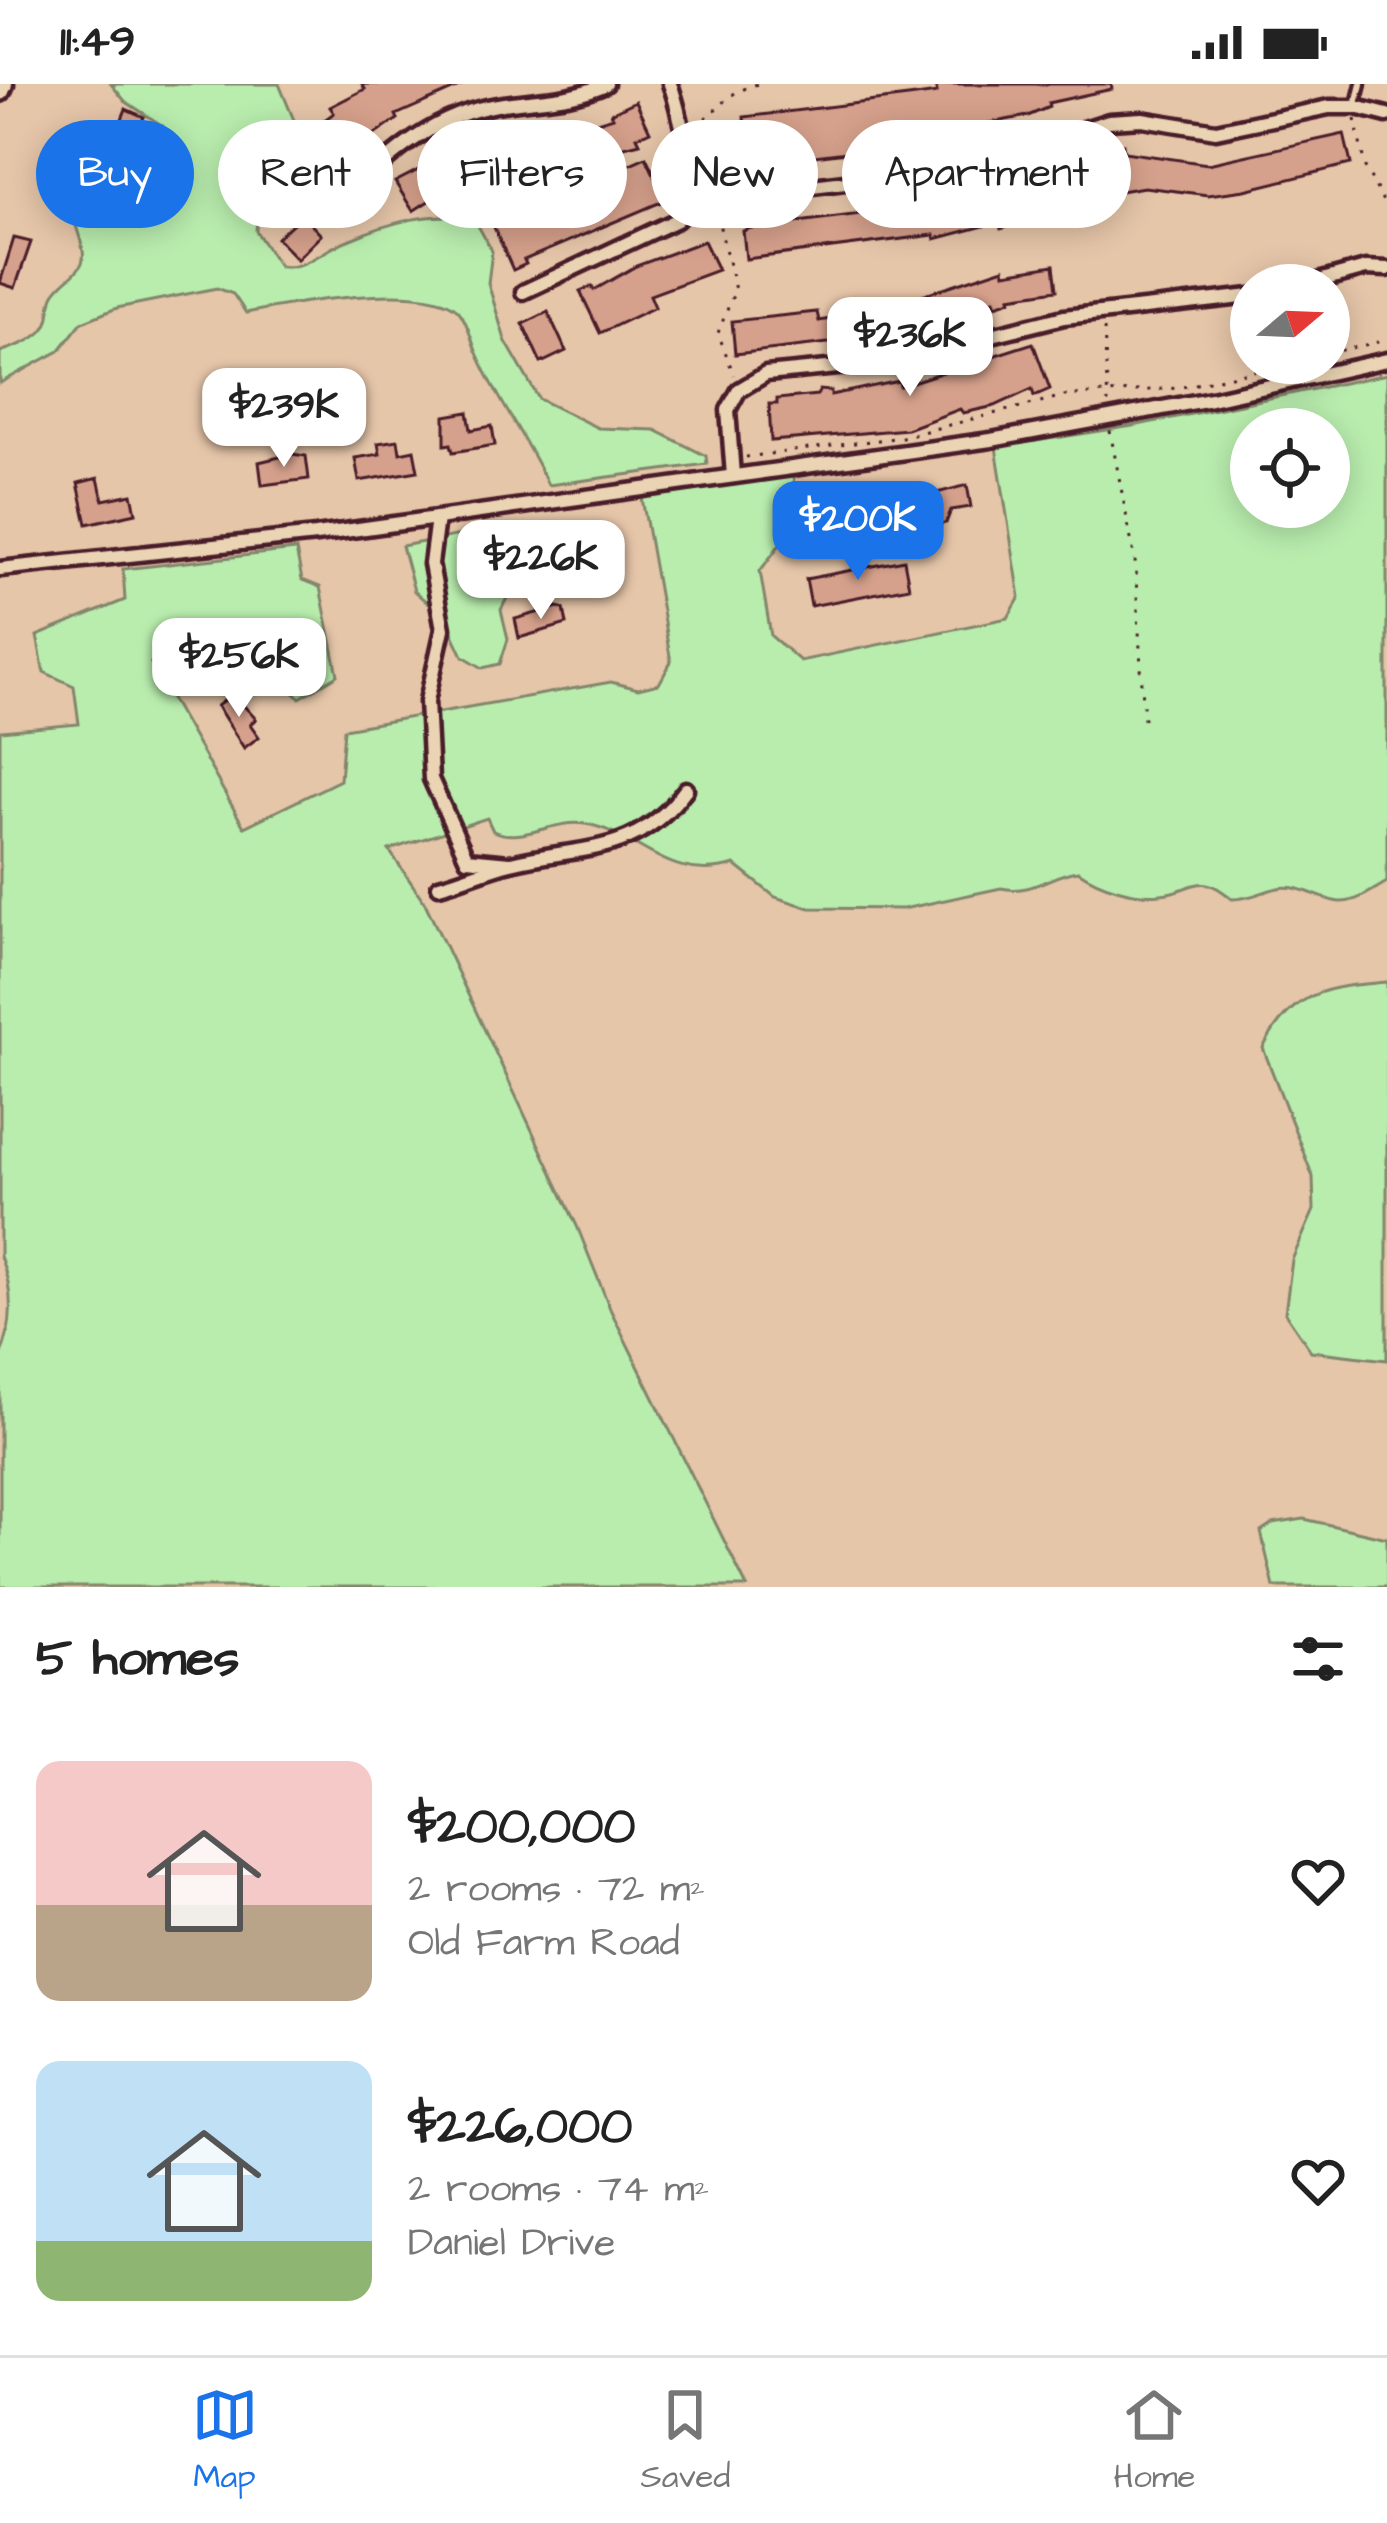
<!DOCTYPE html>
<html lang="en">
<head>
<meta charset="utf-8">
<style>
	body { margin:0; font-family:"Architects Daughter",sans-serif; background:#f6f6f6; color:#222; height:100vh; display:flex; flex-direction:column; font-size:45px; white-space:nowrap }
	* { box-sizing:border-box; margin:0 }
	p { font-size:39px; color:#767676 }
	.icon { flex:none; width:66px; height:66px; fill:none; stroke:currentColor; stroke-width:2; stroke-linecap:round; stroke-linejoin:round }
	.map { position:relative; height:1503px; overflow:hidden }
	.side { display:flex; flex-direction:column; background:#fff; flex:1 }
	.side>* { flex:none }
	.top-card { position:absolute; left:36px; top:36px; width:1317px; height:108px; display:flex; gap:24px }
	.needle { width:78px; rotate:71deg }
	.fabs { position:absolute; left:1230px; top:180px; display:grid; gap:24px }
	.fabs a { display:grid; place-items:center; width:120px; height:120px; border-radius:50%; background:#fff; box-shadow:0 6px 30px #0003; font-size:60px }
	.price { position:absolute; translate:-50% -102px; padding:0 27px; border-radius:24px; background:#fff; color:#222; font-size:39px; line-height:78px; filter:drop-shadow(0 3px 6px #0008) }
	.price::after { content:''; position:absolute; left:50%; top:72px; width:36px; height:27px; margin-left:-18px; background:inherit; clip-path:polygon(0 0,100% 0,50% 100%) }
	.price.active { background:#1a73e8; color:#fff }
	ul { padding:0; list-style:none }
	li { display:flex; align-items:center; gap:36px; height:300px; padding:0 36px }
	li span { display:grid; place-items:center; flex:none; width:336px; height:240px; border-radius:24px; color:#555 }
	li>.icon { margin-inline-start:auto }
	span .icon { width:144px; height:144px; fill:#fffc; stroke-width:1 }
	li b { font-size:51px }
	h2 { display:flex; justify-content:space-between; align-items:center; height:144px; padding:0 36px; font-size:51px }
	.chip { padding:0 42px; border-radius:54px; background:#fff; box-shadow:0 6px 30px #0003; font-size:42px; line-height:108px }
	.chip.active { background:#1a73e8; color:#fff }
	.status { display:flex; justify-content:space-between; align-items:center; height:84px; padding:0 60px; background:#fff; direction:ltr }
	.status svg { height:33px; fill:currentColor }
	.tabs { display:flex; justify-content:space-around; align-items:center; height:168px; border-top:3px solid #e0e0e0; background:#fff; font-size:33px; color:#767676 }
	.tabs a { display:grid; justify-items:center; gap:6px }
	.tabs .active { color:#1a73e8 }
	.map>svg:first-child { display:block }
	.green { fill:#b9edae; stroke:#82866c; stroke-width:3; fill-rule:evenodd }
	.building { fill:#d6a18c; stroke:#4a1f2b; stroke-width:3 }
	.lines { fill:none; stroke-linecap:round; stroke-linejoin:round }
	.lane-casing { stroke:#4a1f2b; stroke-width:15 }
	.street-casing { stroke:#4a1f2b; stroke-width:21 }
	.primary-casing { stroke:#4a1f2b; stroke-width:27 }
	.path { stroke:#4a1f2b; stroke-width:3; stroke-dasharray:3 9; stroke-linecap:butt }
	.lane { stroke:#ebd4b4; stroke-width:6 }
	.street { stroke:#ebd4b4; stroke-width:12 }
	.primary { stroke:#ebd4b4; stroke-width:18 }
</style>
</head>
<body>
<div class="status"><b>11:49</b><svg viewBox="0 0 49 12"><path d="M0 12V9h3v3zM5 12V6h3v6zM10 12V3h3v9zM15 12V0h3v12zM26 1h20v11H26zM47 4h2v5h-2z"/></svg></div>
<div class="map">
<svg width="1387" height="1503" viewBox="0 0 1387 1503">
	<rect width="100%" height="100%" fill="#e6c6a9"/>
	<filter id="ink" filterUnits="userSpaceOnUse"><feTurbulence type="fractalNoise" baseFrequency=".00833" numOctaves="2"/><feDisplacementMap in="SourceGraphic" scale="24" xChannelSelector="R" yChannelSelector="G"/><feConvolveMatrix kernelMatrix="1 2 1 2 8 2 1 2 1" color-interpolation-filters="sRGB"/></filter>
	<g filter="url(#ink)">
		<!-- green -->
		<g class="green">
			<path d="M111 0H279L313 82 306 104 257 134 256 147 279 182C305 187 324 165 348 156 386 140 437 123 476 138L492 167 488 199 505 256 539 315 598 344 655 346 706 372 707 380 548 401C527 356 497 315 477 269 471 256 468 237 458 226 426 195 288 220 246 229L233 210 217 204 117 224 82 238 59 267 0 299V268C14 263 31 258 42 247 52 236 48 225 53 212 61 195 87 188 83 167 80 147 68 134 79 114 98 79 142 95 166 67L163 42 125 17Z"/>
			<path d="M1387 290V798C1371 807 1353 822 1334 817 1316 813 1298 800 1278 804 1260 808 1251 815 1232 815 1199 785 1194 807 1161 810 1134 813 1100 802 1078 787 1049 790 1034 811 1001 804L903 825 810 824 775 813 735 781C666 801 639 748 585 740 553 735 522 760 493 747L487 734 389 766 425 819 577 1142 611 1227 747 1503H0V1272C15 1238 13 1205 0 1172V647L79 640 74 602 44 588 37 552 125 516 123 485 296 466 302 496 320 503 338 591 300 614 259 578 226 583 197 561 151 579 244 743 340 696 344 645 611 598 638 605 659 600 671 578 642 414 793 392 798 436 760 487 771 552 800 577 1008 534 1020 513 996 363 1133 342ZM1251 345H1329V423H1251Z"/>
			<polygon points="460,451 504,495 508,512 501,526 508,555 500,580 483,584 463,572 446,535 414,507 402,462"/>
			<path d="M1387 898V1276L1311 1267 1285 1229 1292 1176 1314 1126 1313 1093 1263 964C1294 906 1326 903 1387 898Z"/>
			<polygon points="1304,1435 1387,1454 1387,1503 1274,1503 1261,1448 1273,1440"/>
		</g>
		<!-- building -->
		<g class="building">
			<polygon points="362,0 466,0 396,31 398,35 350,67 341,76 344,80 332,88 305,50 334,29 330,23 365,5"/>
			<polygon points="944,0 1111,0 1112,5 1048,19 1049,23 1028,32 978,41 979,46 954,54 941,56 940,51 903,56 904,61 749,80 744,33 916,12 937,9 936,1"/>
			<polygon points="636,17 650,47 637,53 640,59 570,77 504,82 468,94 471,102 446,114 443,108 413,127 395,98 467,61 499,51 578,44 613,33 611,29"/>
			<polygon points="126,25 144,33 131,62 112,85 99,73 114,55"/>
			<polygon points="1344,50 1351,80 1245,106 1208,111 1144,103 1097,111 1100,118 1073,129 1071,124 1001,145 999,138 935,155 934,151 746,175 743,147 751,144 955,118 1048,83 1050,88 1110,66 1109,62 1123,60 1124,68 1208,80"/>
			<polygon points="646,73 666,116 524,176 526,180 513,186 493,141"/>
			<polygon points="302,131 321,151 297,175 277,154"/>
			<polygon points="14,154 31,158 15,204 0,199"/>
			<polygon points="704,157 718,186 650,211 655,223 600,249 580,207 592,202 594,206 636,182"/>
			<polygon points="1054,181 1057,206 1010,213 1011,216 996,221 994,216 887,249 868,241 871,254 735,270 732,237 817,228 819,237 871,228 1004,184 1005,189"/>
			<polygon points="548,228 566,267 541,279 523,240"/>
			<polygon points="1033,259 1050,305 1034,312 1032,305 995,322 963,329 960,325 907,345 771,357 769,320 777,320 777,315 817,311 820,306 831,307 831,311 899,297 900,302"/>
			<polygon points="468,328 471,346 492,342 495,361 453,368 451,360 445,361 445,332"/>
			<polygon points="398,356 400,369 414,366 418,387 359,397 355,374 380,370 378,359"/>
			<polygon points="292,370 306,372 309,395 262,401 259,378"/>
			<polygon points="98,394 103,416 132,410 136,429 87,440 78,399"/>
			<polygon points="967,401 971,423 951,426 946,439 926,442 921,413"/>
			<polygon points="904,476 909,503 811,522 806,495"/>
			<polygon points="558,523 564,525 567,540 519,554 515,535"/>
			<polygon points="233,610 256,635 250,640 259,653 244,664 217,622"/>
		</g>
		<g class="lines">
			<!-- lane casing -->
			<g class="lane-casing">
				<polyline id="lane" points="1356,20 1361,0"/>
			</g>
			<!-- street casing -->
			<g class="street-casing">
				<g id="street">
					<path d="M670 0C687 43 682 102 738 111L961 84 1109 37 1142 35 1216 47 1329 23H1356L1387 31"/>
					<path d="M340 120C381 78 428 35 487 23 528 14 567 18 606 0"/>
					<polyline points="1304,201 1366,184 1387,185"/>
					<polyline points="523,208 677,136 708,99"/>
					<polyline points="733,392 728,326 739,306 766,290 879,279 1064,233 1251,212"/>
					<polyline points="437,434 431,480 443,545 427,617 431,695 467,775 509,779"/>
					<polyline points="0,485 316,451 991,356 1211,315 1387,276"/>
					<path d="M439 802C463 796 486 785 511 779 584 761 636 773 686 705"/>
				</g>
			</g>
			<!-- primary casing -->
			<g class="primary-casing">
				<polyline id="primary" points="0,7 3,0"/>
			</g>
			<!-- path -->
			<g class="path">
				<polyline points="1355,35 1365,83 1387,125"/>
				<polyline points="696,42 736,8 757,0"/>
				<polyline points="720,119 718,135 735,206 718,249 734,291"/>
				<polyline points="1104,245 1108,319"/>
				<polyline points="1329,269 1387,256"/>
				<polyline points="1110,347 1135,476 1144,636"/>
				<polyline points="746,373 902,353 1064,312 1178,304 1289,279"/>
			</g>
			<!-- lane -->
			<use href="#lane" class="lane"/>
			<!-- street -->
			<use href="#street" class="street"/>
			<!-- primary -->
			<use href="#primary" class="primary"/>
		</g>
	</g>
</svg>
<div class="fabs">
<a><svg class="needle" viewBox="-14 -14 28 28"><path d="M0-13l5 13h-10z" fill="#e53935"/><path d="M0 13l5-13h-10z" fill="#767676"/></svg></a>
<a><svg class="icon" aria-label="locate" viewBox="0 0 24 24"><circle cx="12" cy="12" r="6"/><path d="M12 2v4M12 18v4M2 12h4M18 12h4"/></svg></a>
</div>
<b class="price" style="left:910px;top:315px">$236K</b>
<b class="price" style="left:284px;top:386px">$239K</b>
<b class="price active" style="left:858px;top:499px">$200K</b>
<b class="price" style="left:541px;top:538px">$226K</b>
<b class="price" style="left:239px;top:636px">$256K</b>
<div class="top-card">
<a class="chip active">Buy</a>
<a class="chip">Rent</a>
<a class="chip">Filters</a>
<a class="chip">New</a>
<a class="chip">Apartment</a>
</div>
</div>
<section class="side">
<h2>5 homes<svg class="icon" aria-label="filters" viewBox="0 0 24 24"><path d="M4 7h16M4 17h16"/><circle cx="9" cy="7" r="2"/><circle cx="15" cy="17" r="2"/></svg></h2>
<ul>
<li><span style="background:linear-gradient(#f6c9c9 60%,#b9a48a 0)"><svg class="icon" aria-label="home" viewBox="0 0 24 24"><path d="M3 11l9-7 9 7M6 9v11h12V9"/></svg></span><div><b>$200,000</b><p>2 rooms · 72 m²</p><p>Old Farm Road</p></div><svg class="icon" aria-label="heart" viewBox="0 0 24 24"><path d="M12 20l-8-8c-3-5 5-10 8-4 3-6 11-1 8 4z"/></svg></li>
<li><span style="background:linear-gradient(#bfe0f5 75%,#8fb573 0)"><svg class="icon" aria-label="home" viewBox="0 0 24 24"><path d="M3 11l9-7 9 7M6 9v11h12V9"/></svg></span><div><b>$226,000</b><p>2 rooms · 74 m²</p><p>Daniel Drive</p></div><svg class="icon" aria-label="heart" viewBox="0 0 24 24"><path d="M12 20l-8-8c-3-5 5-10 8-4 3-6 11-1 8 4z"/></svg></li>
</ul>
</section>
<nav class="tabs">
<a class="active"><svg class="icon" aria-label="map" viewBox="0 0 24 24"><path d="M3 6l6-2 6 2 6-2v14l-6 2-6-2-6 2zM9 4v14M15 6v14"/></svg>Map</a>
<a><svg class="icon" aria-label="saved" viewBox="0 0 24 24"><path d="M7 4h10v16l-5-4-5 4z"/></svg>Saved</a>
<a><svg class="icon" aria-label="home" viewBox="0 0 24 24"><path d="M3 11l9-7 9 7M6 9v11h12V9"/></svg>Home</a>
</nav>
</body>
</html>
